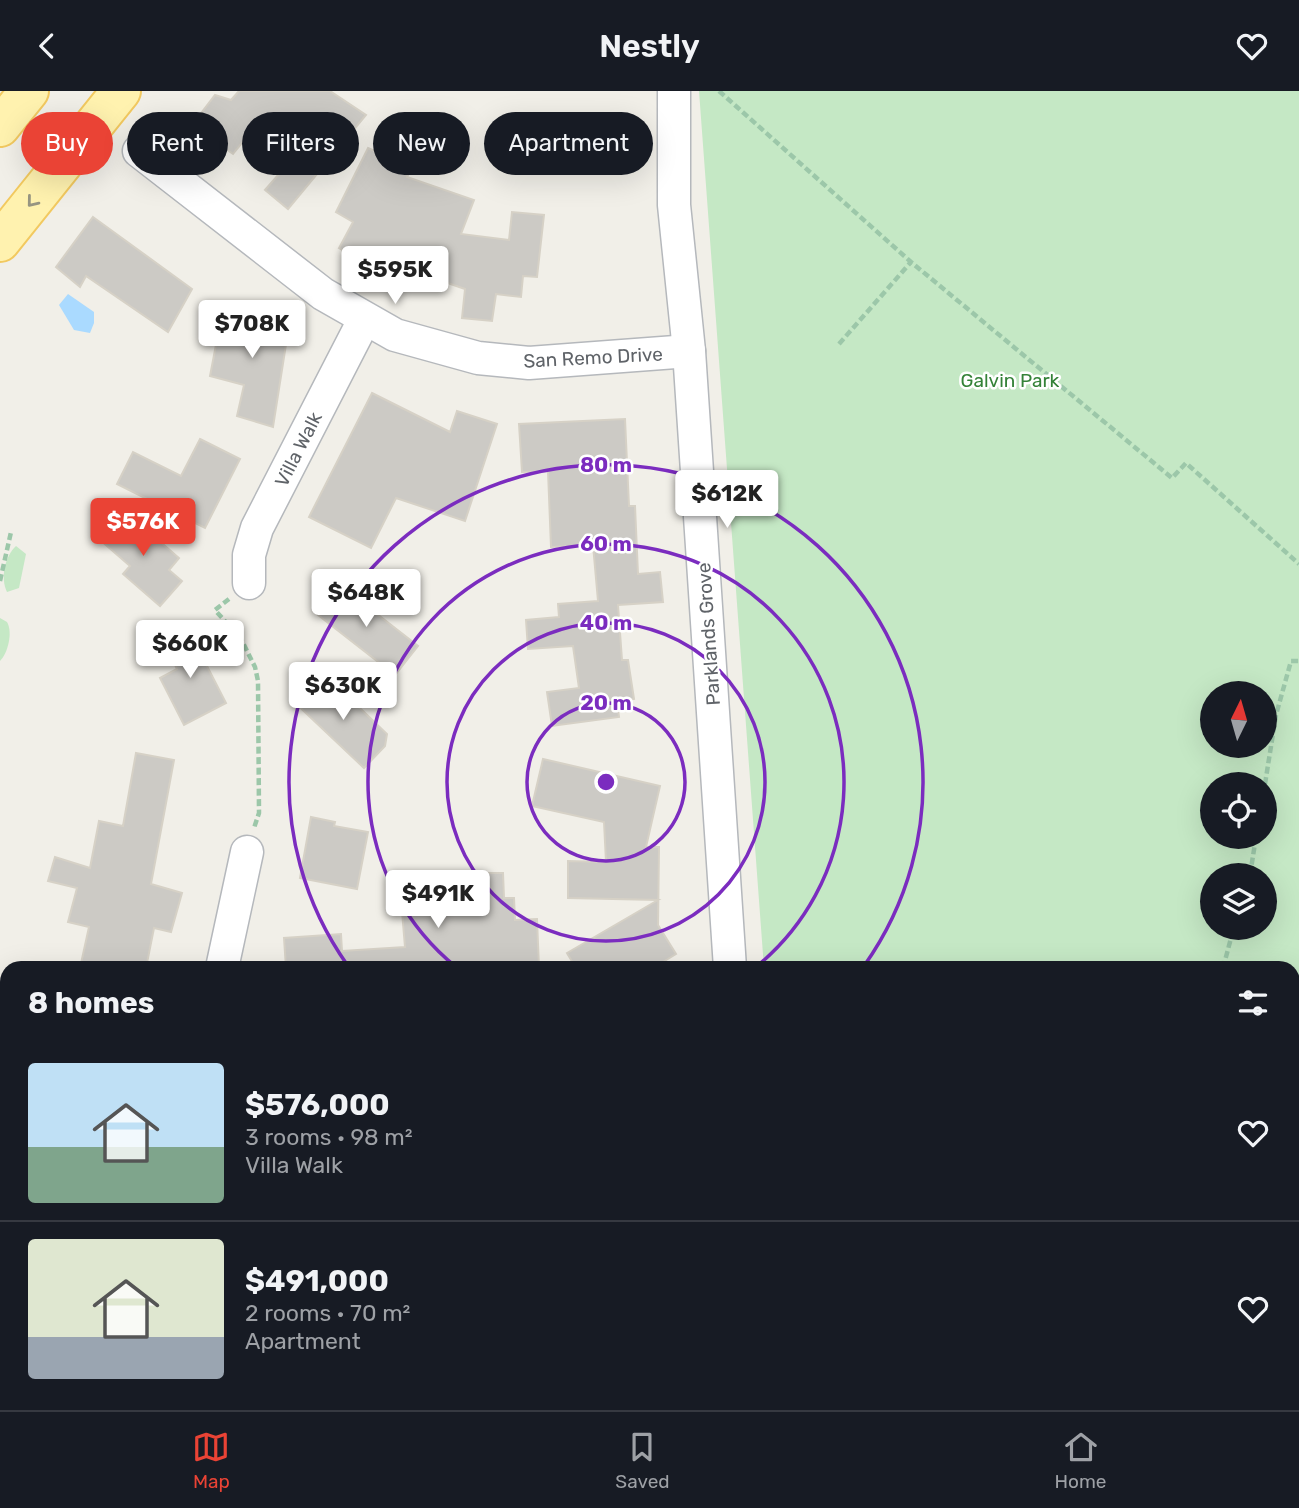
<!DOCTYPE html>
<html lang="en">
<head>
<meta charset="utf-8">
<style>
	body { margin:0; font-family:Rubik,sans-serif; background:#20242c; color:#f1f3f6; height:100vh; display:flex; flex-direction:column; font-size:26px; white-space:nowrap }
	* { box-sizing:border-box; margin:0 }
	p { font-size:23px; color:#9ea1a6 }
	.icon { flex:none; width:38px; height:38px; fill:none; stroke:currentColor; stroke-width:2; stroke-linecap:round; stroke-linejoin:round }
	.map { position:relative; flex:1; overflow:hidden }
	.panel { position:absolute; left:0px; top:870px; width:1300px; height:450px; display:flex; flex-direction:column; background:#171b24; border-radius:21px 21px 0 0; box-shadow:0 7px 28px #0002 }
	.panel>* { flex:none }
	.guide { position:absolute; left:21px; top:21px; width:700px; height:63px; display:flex; gap:14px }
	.needle { width:46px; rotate:5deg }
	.tools { position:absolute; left:1200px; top:590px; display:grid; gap:14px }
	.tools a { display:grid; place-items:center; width:77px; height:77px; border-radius:50%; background:#171b24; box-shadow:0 7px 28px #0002; font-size:35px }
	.price { position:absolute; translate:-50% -60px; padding:0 16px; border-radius:7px; background:#fff; color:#222; font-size:23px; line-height:46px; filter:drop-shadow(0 2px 4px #0008) }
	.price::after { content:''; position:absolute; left:50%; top:42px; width:21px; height:16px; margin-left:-10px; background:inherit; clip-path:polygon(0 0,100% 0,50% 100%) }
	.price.current { background:#ea4335; color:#fff }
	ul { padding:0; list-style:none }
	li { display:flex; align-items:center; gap:21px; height:175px; padding:0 28px }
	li+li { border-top:2px solid #363941 }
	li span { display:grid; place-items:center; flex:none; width:196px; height:140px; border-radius:7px; color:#555 }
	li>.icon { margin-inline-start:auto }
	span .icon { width:84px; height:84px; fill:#fffc; stroke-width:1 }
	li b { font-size:30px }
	h2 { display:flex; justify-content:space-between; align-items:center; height:84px; padding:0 28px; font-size:30px }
	.chip { padding:0 24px; border-radius:32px; background:#171b24; box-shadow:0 7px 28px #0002; font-size:24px; line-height:63px }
	.chip.current { background:#ea4335; color:#fff }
	header { display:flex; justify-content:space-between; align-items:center; height:91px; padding:0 28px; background:#171b24; font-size:32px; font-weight:600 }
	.tab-bar { display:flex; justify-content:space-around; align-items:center; height:98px; border-top:2px solid #363941; background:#171b24; font-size:19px; color:#9ea1a6 }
	.tab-bar a { display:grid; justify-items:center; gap:4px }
	.tab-bar .current { color:#ea4335 }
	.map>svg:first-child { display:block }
	.green { fill:#c5e8c5; fill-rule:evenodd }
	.water { fill:#aadaff }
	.building { fill:#cccac5; stroke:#d6d1c6; stroke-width:2 }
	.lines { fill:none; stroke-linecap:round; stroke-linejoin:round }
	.minor-casing { stroke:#b5b8bc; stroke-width:35 }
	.major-casing { stroke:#f2c960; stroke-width:42 }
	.path { stroke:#9cc7a9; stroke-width:4.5; stroke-dasharray:7 3.5; stroke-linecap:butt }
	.minor { stroke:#fff; stroke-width:32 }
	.major { stroke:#fff2af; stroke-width:38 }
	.oneway { stroke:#979581 }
	.ring { fill:none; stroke:#7b2cbf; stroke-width:3.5 }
	.labels { text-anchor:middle; stroke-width:5; stroke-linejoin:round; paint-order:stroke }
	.street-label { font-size:19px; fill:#5f6368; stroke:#fff }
	.park-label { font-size:19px; fill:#348238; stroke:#fff }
	.centre { fill:#7b2cbf; stroke:#fff; stroke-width:3.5 }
	.ring-label { font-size:21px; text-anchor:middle; font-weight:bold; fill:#7b2cbf; stroke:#fff; stroke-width:5; stroke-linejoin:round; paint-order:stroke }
</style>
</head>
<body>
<header><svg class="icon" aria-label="back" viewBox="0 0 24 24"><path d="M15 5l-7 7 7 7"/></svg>Nestly<svg class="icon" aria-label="heart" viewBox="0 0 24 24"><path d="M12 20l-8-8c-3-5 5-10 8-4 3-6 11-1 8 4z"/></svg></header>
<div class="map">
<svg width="1299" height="1319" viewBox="0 0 1299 1319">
	<rect width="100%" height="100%" fill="#f1efe8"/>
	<!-- green -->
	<g class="green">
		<path d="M699 0H1299V1319H796V1313L1293 1312V877H764ZM1213 602H1265V654H1213ZM1213 693H1265V746H1213ZM1213 784H1265V836H1213Z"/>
		<path d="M16 455 26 463 19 497 7 501C0 487 5 465 16 455Z"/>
		<path d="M0 527 7 531C13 541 8 562 0 570Z"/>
	</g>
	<!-- water -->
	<polygon class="water" points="68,203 94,221 94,232 90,242 74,239 59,214"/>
	<!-- building -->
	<g class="building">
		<polygon points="239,0 330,0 366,24 288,118 265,99 286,75 254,37 233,63 192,34 215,4 231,9"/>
		<polygon points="368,57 412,77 407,86 474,109 461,143 509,149 512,121 544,124 537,186 523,185 521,206 496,203 492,230 462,227 465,198 410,179 406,191 387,184 339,157 353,131 336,121"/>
		<polygon points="93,126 192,198 168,241 86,185 80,196 56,176"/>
		<polygon points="223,217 290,228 273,336 237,325 244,294 210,285"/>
		<polygon points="372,302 450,341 457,320 497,333 465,430 396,407 371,457 309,426"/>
		<polygon points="625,328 629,415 635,415 638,483 660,481 663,511 618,514 622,569 628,569 634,608 617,611 619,626 552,635 547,601 579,597 573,555 528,558 526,529 559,526 558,513 598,510 593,454 551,456 548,380 522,381 519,333"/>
		<polygon points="200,348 240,368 205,437 117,393 133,361 181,385"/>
		<polygon points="125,420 179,467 169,479 182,490 160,515 123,483 130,475 100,449"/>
		<polygon points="336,491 418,555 395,584 313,520"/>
		<polygon points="188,538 226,612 184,634 160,587 177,578 164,551"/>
		<polygon points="310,589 330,608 340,598 387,643 385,655 364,677 292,609"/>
		<polygon points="136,662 174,669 151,793 182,802 171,841 154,837 146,877 80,877 89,836 68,831 77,797 48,790 55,766 90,777 99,730 123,735"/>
		<polygon points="543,668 660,695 646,756 659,756 658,834 676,863 653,877 576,877 567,862 658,809 568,807 568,770 606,771 604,731 532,715"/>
		<polygon points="311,726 335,731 334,735 368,741 357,798 300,787"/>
		<polygon points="441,782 503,782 504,807 514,807 515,829 537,828 539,877 286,877 284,847 341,843 342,860 405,856 399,785"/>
	</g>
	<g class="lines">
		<!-- minor casing -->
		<g class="minor-casing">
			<g id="minor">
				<polyline points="674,0 674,114 689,260 730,877"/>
				<polyline points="139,60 323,203 395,244 478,267 529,272 689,260"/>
				<polyline points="249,492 249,464 257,437 364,229"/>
				<polyline points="222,877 247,761"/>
				<polyline points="1293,1308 1297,1319"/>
				<polyline points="277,1312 318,1319"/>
				<polyline points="757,1312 757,1319"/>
				<polyline points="469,1319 606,1312"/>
			</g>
		</g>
		<!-- major casing -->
		<g class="major-casing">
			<g id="major">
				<polyline points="0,36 29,0"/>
				<polyline points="0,151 121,0"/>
			</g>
		</g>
		<!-- path -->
		<g class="path">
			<polyline points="719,0 911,171 1172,387 1186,372 1299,473"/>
			<polyline points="839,253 911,171"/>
			<polyline points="0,490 11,441"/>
			<polyline points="229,508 215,519 241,548 255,576 258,590 259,722 254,737"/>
			<polyline points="1265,693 1276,624 1291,570 1299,570"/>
			<polyline points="1250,784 1256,746"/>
			<polyline points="1223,877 1234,836"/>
		</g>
		<!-- minor -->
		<use href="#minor" class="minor"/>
		<!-- major -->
		<use href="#major" class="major"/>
	</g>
	<!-- one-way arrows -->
	<defs><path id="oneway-chevron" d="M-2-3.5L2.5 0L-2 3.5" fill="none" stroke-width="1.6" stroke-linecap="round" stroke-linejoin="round" transform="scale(1.75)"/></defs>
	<use class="oneway" href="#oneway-chevron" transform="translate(32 111) rotate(129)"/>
	<!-- distance rings -->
	<g class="ring">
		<circle cx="606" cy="691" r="79"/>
		<circle cx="606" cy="691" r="159"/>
		<path d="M456 876A238 238 0 1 1 756 876"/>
		<path d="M348 875A317 317 0 1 1 864 875"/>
	</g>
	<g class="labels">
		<!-- street labels -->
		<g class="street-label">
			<text transform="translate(593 266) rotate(-3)" y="7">San Remo Drive</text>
			<text transform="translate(298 358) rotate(-63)" y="7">Villa Walk</text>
			<text transform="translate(708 543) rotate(-94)" y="7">Parklands Grove</text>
		</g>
		<!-- park labels -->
		<g class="park-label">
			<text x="1010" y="296">Galvin Park</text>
		</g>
	</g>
	<circle cx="606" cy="691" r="10" class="centre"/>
	<g class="ring-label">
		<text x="606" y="381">80 m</text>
		<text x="606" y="460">60 m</text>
		<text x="606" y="539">40 m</text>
		<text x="606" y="619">20 m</text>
	</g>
</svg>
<div class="tools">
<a><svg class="needle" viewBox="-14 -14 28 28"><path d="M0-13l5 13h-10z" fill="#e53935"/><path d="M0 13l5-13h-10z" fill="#9ea1a6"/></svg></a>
<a><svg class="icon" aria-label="locate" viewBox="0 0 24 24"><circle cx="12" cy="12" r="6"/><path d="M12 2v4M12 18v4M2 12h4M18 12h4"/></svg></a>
<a><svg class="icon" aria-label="layers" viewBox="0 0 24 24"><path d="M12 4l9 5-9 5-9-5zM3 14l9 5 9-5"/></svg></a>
</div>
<b class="price" style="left:395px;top:215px">$595K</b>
<b class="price" style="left:252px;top:269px">$708K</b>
<b class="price" style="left:727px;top:439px">$612K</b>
<b class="price current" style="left:143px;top:467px">$576K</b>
<b class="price" style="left:366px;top:538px">$648K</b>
<b class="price" style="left:190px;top:589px">$660K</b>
<b class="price" style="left:343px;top:631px">$630K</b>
<b class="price" style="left:438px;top:839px">$491K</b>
<div class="guide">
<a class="chip current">Buy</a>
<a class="chip">Rent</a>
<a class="chip">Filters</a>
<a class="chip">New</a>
<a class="chip">Apartment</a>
</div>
<section class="panel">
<h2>8 homes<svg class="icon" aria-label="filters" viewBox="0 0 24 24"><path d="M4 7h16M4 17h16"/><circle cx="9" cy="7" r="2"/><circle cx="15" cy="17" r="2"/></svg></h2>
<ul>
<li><span style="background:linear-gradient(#bfe0f5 60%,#7fa58c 0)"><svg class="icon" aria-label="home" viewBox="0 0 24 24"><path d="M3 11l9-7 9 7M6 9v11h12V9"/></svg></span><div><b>$576,000</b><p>3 rooms · 98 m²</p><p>Villa Walk</p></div><svg class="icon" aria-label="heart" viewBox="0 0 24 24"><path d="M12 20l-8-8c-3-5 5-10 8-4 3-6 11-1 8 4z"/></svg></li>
<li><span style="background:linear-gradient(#dfe7d0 70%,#9aa5b1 0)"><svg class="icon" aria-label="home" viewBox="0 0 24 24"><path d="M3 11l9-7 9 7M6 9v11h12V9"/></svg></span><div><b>$491,000</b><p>2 rooms · 70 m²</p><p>Apartment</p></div><svg class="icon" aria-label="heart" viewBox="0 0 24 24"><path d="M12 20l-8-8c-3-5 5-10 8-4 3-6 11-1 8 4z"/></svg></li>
</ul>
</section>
</div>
<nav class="tab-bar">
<a class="current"><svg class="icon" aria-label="map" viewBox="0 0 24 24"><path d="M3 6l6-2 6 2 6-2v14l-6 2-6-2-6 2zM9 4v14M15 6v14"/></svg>Map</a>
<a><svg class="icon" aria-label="saved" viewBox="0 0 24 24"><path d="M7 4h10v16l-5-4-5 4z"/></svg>Saved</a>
<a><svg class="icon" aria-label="home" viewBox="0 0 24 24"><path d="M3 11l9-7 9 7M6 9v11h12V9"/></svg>Home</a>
</nav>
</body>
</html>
